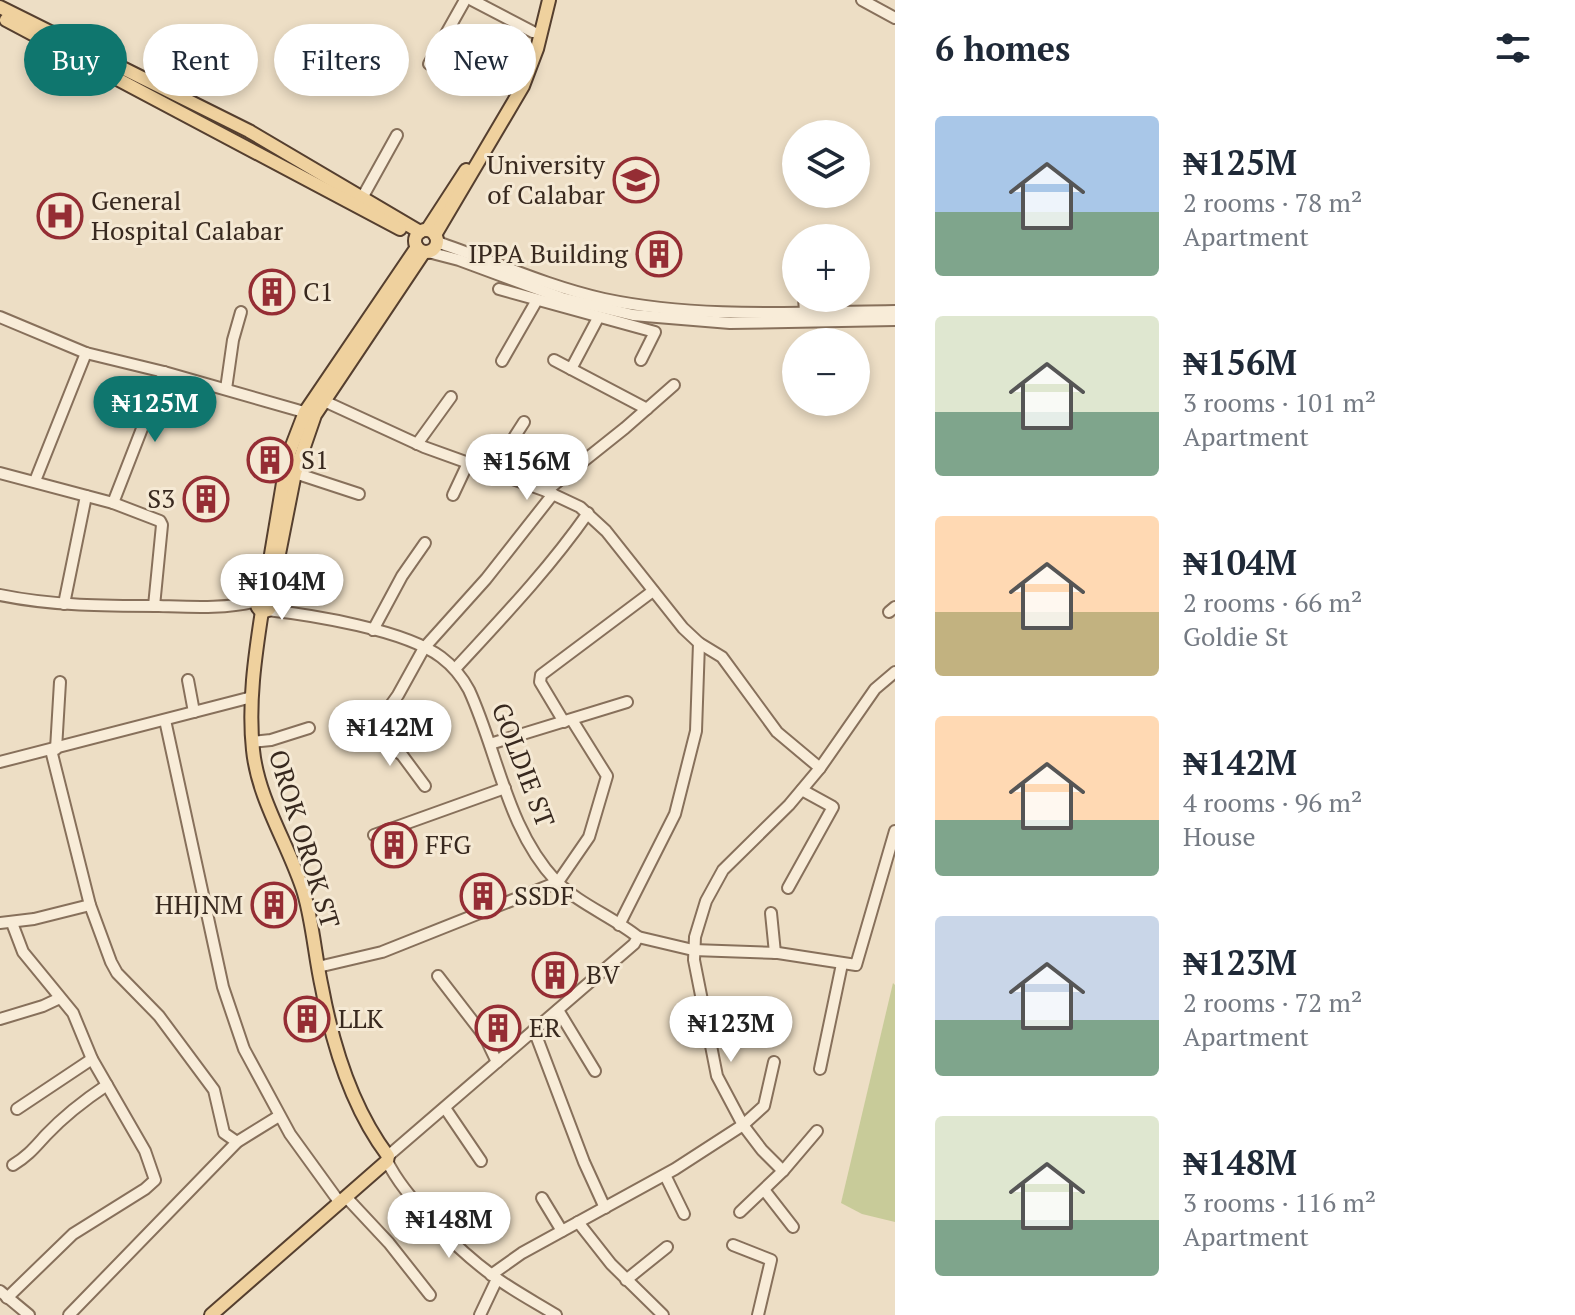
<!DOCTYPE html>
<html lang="en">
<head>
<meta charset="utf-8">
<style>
	body { margin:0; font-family:"PT Serif",serif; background:#f6f6f7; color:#1f2937; height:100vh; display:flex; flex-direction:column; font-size:30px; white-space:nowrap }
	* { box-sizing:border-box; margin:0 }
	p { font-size:26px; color:#747a83 }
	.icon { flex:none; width:44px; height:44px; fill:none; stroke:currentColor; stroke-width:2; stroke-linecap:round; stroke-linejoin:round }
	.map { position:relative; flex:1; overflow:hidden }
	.drawer { display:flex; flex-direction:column; background:#fff; width:680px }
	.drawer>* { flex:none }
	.top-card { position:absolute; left:24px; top:24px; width:750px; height:72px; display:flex; gap:16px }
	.fabs { position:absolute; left:782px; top:120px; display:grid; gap:16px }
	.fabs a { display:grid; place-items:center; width:88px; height:88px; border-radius:50%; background:#fff; box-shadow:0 4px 12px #0003; font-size:40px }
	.price { position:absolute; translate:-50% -68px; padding:0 18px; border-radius:28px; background:#fff; color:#222; font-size:26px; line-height:52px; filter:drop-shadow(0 2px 4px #0008) }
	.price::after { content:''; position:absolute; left:50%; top:48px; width:24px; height:18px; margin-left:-12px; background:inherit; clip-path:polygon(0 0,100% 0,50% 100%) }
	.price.active { background:#0f766e; color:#fff }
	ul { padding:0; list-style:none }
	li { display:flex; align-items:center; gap:24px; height:200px; padding:0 40px }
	li span { display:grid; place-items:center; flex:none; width:224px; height:160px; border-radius:8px; color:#555 }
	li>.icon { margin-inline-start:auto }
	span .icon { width:96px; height:96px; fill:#fffc; stroke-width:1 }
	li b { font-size:34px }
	h2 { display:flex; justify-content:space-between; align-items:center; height:96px; padding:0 40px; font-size:34px }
	.tag { padding:0 28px; border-radius:36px; background:#fff; box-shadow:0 4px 12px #0003; font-size:28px; line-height:72px }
	.tag.active { background:#0f766e; color:#fff }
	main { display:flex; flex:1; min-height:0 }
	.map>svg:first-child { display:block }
	.garden { fill:#c8cb99 }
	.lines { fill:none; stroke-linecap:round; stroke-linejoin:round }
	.minor-casing { stroke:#87705b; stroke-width:14 }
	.major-casing { stroke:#553f2f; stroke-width:16 }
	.minor { stroke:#f8ecd8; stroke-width:10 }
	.major { stroke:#efd19e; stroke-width:12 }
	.labels { text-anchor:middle; stroke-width:6; stroke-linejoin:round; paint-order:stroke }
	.poi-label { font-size:26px; fill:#38291f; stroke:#f5e9d4; text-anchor:start }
	.street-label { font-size:26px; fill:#38291f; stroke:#f5e9d4 }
</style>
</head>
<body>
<main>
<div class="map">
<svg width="895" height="1315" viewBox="0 0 895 1315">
	<rect width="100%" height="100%" fill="#eddec5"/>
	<!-- garden -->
	<polygon class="garden" points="893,983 895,985 895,1222 862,1214 841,1203"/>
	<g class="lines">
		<!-- minor casing -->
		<g class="minor-casing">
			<g id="minor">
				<polyline points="472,0 533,32"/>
				<polyline points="862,0 895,18"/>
				<polyline points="429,64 465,0"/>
				<polyline points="362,198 397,135"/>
				<path d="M437 242C493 261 546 286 604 299 699 319 799 312 895 311"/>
				<polyline points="428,252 459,260 562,298 633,315 730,323 895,320"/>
				<polyline points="499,289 655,332 641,360"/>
				<polyline points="804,298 805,312"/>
				<polyline points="823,298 824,311"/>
				<polyline points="0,317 86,353 164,372 311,414"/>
				<polyline points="554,360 647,409"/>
				<polyline points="502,361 537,300"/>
				<polyline points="571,369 598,318"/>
				<polyline points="226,389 233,340 241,312"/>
				<polyline points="324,401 424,447 546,491 580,507 606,531 683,628 699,643 722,657 777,732 820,768"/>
				<polyline points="417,444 451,397"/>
				<polyline points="492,472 524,422"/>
				<polyline points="0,473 113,503 160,521 162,525 154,606"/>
				<polyline points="295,473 359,494"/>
				<polyline points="35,481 86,353"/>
				<polyline points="546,491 625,428 674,385"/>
				<polyline points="453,495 468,463"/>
				<polyline points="113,503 164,372"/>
				<path d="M0 595C53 606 106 606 159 606 193 607 225 609 257 601"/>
				<polyline points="64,604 86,496"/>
				<path d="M267 610C313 615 405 630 441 657 453 666 462 677 469 690 498 753 507 829 556 881 579 904 613 917 638 937L634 944 388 1156"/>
				<polyline points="889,612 895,607"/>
				<polyline points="373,630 402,576 425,543"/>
				<path d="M455 669C502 618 548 570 588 513"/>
				<polyline points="188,680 194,712"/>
				<polyline points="165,720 223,987 244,1049 290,1134 340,1203"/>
				<polyline points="564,722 540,682 541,675 653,591"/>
				<polyline points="371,733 402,755 425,786"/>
				<polyline points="252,742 271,740 309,728"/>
				<polyline points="363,744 398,695 424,648 486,579 553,494"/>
				<polyline points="490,744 627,702"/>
				<polyline points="56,749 60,682"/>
				<polyline points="51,750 90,905 111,962 117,973 159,1016 214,1090 224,1133 237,1142"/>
				<polyline points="0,762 252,697"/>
				<polyline points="374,835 505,788"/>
				<polyline points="788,888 833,807 802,790"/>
				<polyline points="771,913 775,953"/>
				<polyline points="0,923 34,919 90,905"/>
				<polyline points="619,925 675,814 696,731 699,643"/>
				<polyline points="638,937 693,950 778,953 856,965 895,831"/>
				<polyline points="318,967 382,952 558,882 589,837 607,776 572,720"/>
				<polyline points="438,976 485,1037 497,1062"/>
				<polyline points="558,1010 595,1071"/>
				<polyline points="0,1019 43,1006 60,998"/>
				<polyline points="534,1030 584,1162 605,1208"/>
				<polyline points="708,1038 750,1029"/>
				<polyline points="820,1069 842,964"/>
				<polyline points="445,1108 481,1161"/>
				<polyline points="17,1109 92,1059"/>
				<path d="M387 1161C405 1198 459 1251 492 1275 512 1290 535 1302 556 1315"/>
				<path d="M13 1165C28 1156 35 1147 46 1135 64 1116 86 1099 107 1085"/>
				<polyline points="783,1171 762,1150 743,1125 717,1076 694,960 695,937 706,901 723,870 789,805 820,768 875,689 895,672"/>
				<polyline points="665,1175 684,1214"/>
				<polyline points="765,1191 793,1227"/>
				<polyline points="346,1197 389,1243 430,1295"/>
				<polyline points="542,1198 562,1231"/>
				<polyline points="740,1212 783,1171 817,1131"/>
				<polyline points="578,1222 611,1264 663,1315"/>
				<polyline points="733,1245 771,1260 758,1315"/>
				<polyline points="491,1275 522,1253 675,1169 743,1125 764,1106 774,1062"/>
				<polyline points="626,1280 667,1247"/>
				<polyline points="0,1291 29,1315"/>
				<polyline points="7,1298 73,1234 145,1189 155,1180 145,1151 92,1059 73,1013 23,952 12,923"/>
				<polyline points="69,1315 237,1142 279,1116"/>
				<polyline points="480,1315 497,1279"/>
			</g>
		</g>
		<!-- major casing -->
		<g class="major-casing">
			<g id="major">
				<polyline points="0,7 249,131 420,232"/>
				<polyline points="6,20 400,229"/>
				<polyline points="427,230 466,170"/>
				<circle cx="426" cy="241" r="11"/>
				<polyline points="435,235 523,86 537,49 549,0"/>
				<polyline points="276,569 295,473 315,415 424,252"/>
				<polyline points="264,596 284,477 290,451 305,412 417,247"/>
				<circle cx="264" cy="604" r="7"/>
				<path d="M211 1315 387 1161 388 1156C352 1108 333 1047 322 988 315 957 313 924 304 893 289 845 258 800 253 750 248 704 255 656 262 611"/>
			</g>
		</g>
		<!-- minor -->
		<use href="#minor" class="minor"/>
		<!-- major -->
		<use href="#major" class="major"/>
	</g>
	<!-- icons -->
	<defs>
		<g id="university-ring" transform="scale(2.3)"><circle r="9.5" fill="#f5e9d4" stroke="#952d34" stroke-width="1.5"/><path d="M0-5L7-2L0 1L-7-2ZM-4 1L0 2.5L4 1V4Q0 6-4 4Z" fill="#952d34"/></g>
		<g id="hospital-ring" transform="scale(2.3)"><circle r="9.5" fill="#f5e9d4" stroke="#952d34" stroke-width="1.5"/><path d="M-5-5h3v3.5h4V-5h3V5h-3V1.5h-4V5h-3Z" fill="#952d34"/></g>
		<g id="building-ring" transform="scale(2.3)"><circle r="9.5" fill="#f5e9d4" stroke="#952d34" stroke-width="1.5"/><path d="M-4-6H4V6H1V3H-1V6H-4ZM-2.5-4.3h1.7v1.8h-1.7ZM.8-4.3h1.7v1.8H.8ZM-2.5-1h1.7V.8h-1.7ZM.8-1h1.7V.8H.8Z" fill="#952d34"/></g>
	</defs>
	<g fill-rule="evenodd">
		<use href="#university-ring" x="636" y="180"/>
		<use href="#hospital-ring" x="60" y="216"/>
		<use href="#building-ring" x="659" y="254"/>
		<use href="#building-ring" x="272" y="292"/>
		<use href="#building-ring" x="270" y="460"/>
		<use href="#building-ring" x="206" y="499"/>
		<use href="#building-ring" x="394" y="845"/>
		<use href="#building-ring" x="483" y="896"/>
		<use href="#building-ring" x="274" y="905"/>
		<use href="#building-ring" x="555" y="975"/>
		<use href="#building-ring" x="307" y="1019"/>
		<use href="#building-ring" x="498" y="1028"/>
	</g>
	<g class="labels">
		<!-- poi labels -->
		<g class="poi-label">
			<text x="605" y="174" text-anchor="end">University<tspan x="605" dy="30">of Calabar</tspan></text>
			<text x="91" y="210">General<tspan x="91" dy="30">Hospital Calabar</tspan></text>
			<text x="628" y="263" text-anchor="end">IPPA Building</text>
			<text x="303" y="301">C1</text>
			<text x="301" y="469">S1</text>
			<text x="175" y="508" text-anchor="end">S3</text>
			<text x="425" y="854">FFG</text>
			<text x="514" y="905">SSDF</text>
			<text x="243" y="914" text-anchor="end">HHJNM</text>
			<text x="586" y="984">BV</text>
			<text x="338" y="1028">LLK</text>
			<text x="529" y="1037">ER</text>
		</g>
		<!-- street labels -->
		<g class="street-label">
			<text transform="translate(523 765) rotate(69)" y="9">GOLDIE ST</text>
			<text transform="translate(304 839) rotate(73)" y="9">OROK OROK ST</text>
		</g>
	</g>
</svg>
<div class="fabs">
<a><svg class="icon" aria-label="layers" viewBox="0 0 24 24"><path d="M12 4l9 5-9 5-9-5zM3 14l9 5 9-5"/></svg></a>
<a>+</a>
<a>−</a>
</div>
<b class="price active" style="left:155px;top:444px">₦125M</b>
<b class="price" style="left:527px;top:502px">₦156M</b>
<b class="price" style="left:282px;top:622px">₦104M</b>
<b class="price" style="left:390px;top:768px">₦142M</b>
<b class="price" style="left:731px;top:1064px">₦123M</b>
<b class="price" style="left:449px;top:1260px">₦148M</b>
<div class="top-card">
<a class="tag active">Buy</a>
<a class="tag">Rent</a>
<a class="tag">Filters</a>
<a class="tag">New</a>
</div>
</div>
<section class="drawer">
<h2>6 homes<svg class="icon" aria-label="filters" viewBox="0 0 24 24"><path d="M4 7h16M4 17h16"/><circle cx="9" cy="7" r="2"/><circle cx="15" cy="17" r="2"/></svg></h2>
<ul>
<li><span style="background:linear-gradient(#a9c7e8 60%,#7fa58c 0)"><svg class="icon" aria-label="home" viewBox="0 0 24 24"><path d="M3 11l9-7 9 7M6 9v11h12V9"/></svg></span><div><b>₦125M</b><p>2 rooms · 78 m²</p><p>Apartment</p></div></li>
<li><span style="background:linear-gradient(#dfe7d0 60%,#7fa58c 0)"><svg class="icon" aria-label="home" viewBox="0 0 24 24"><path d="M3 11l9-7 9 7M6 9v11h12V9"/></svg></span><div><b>₦156M</b><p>3 rooms · 101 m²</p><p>Apartment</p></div></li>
<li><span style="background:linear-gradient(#ffd9b3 60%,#c2b280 0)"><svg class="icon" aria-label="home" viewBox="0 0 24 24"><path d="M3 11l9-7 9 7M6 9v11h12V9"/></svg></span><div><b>₦104M</b><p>2 rooms · 66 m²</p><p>Goldie St</p></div></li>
<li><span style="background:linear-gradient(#ffd9b3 65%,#7fa58c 0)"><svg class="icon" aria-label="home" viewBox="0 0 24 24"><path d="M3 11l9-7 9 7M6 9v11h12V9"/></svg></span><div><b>₦142M</b><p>4 rooms · 96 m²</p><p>House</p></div></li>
<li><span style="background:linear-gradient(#c9d6e8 65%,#7fa58c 0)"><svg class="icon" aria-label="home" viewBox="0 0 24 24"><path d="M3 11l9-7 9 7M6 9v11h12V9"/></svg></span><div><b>₦123M</b><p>2 rooms · 72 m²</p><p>Apartment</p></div></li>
<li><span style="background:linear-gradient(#dfe7d0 65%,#7fa58c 0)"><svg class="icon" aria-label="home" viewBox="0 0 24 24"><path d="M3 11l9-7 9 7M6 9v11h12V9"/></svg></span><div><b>₦148M</b><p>3 rooms · 116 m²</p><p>Apartment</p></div></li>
</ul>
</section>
</main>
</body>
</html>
